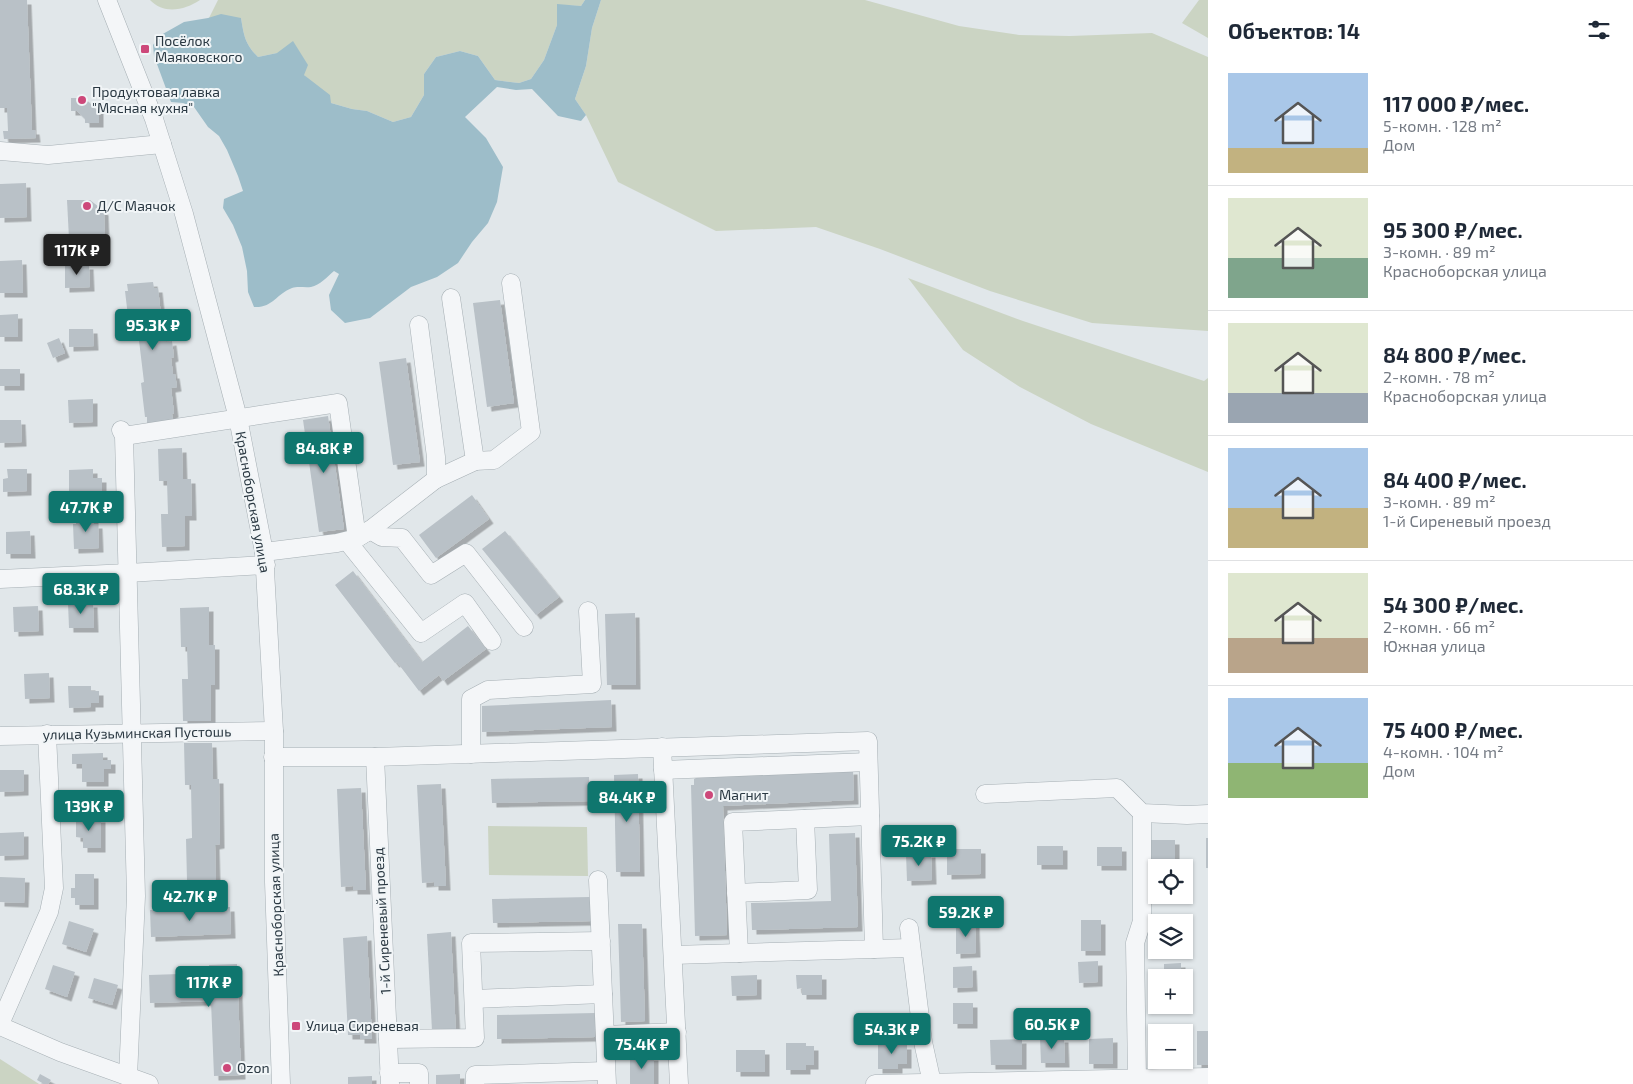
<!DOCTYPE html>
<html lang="ru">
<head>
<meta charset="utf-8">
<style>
	body { margin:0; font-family:"Exo 2",sans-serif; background:#f2f2f3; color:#1f2937; height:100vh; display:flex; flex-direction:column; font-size:19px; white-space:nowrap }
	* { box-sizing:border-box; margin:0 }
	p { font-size:16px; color:#747a83 }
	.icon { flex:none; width:28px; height:28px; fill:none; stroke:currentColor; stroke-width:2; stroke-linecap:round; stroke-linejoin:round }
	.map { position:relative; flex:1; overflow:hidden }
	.panel { display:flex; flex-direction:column; background:#fff; width:425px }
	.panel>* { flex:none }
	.buttons { position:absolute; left:1148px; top:859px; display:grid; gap:10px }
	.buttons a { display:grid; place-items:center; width:45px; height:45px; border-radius:0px; background:#fff; box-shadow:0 1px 4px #0004; font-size:25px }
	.price { position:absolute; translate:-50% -42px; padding:0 11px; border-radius:5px; background:#0f766e; color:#fff; font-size:16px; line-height:32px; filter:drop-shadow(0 1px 2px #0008) }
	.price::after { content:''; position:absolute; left:50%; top:30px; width:15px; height:11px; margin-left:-8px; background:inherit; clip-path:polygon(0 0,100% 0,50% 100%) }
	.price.current { background:#222; color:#fff }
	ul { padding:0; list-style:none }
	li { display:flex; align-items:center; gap:15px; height:125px; padding:0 20px }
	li+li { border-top:1px solid #e0e1e3 }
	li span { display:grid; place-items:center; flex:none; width:140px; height:100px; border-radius:0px; color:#555 }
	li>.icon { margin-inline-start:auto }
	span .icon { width:60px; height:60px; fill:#fffc; stroke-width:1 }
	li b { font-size:21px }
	h2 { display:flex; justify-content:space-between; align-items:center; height:60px; padding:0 20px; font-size:21px }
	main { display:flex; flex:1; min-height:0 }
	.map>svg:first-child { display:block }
	.green { fill:#cbd4c3 }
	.water { fill:#9dbdc9 }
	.building { fill:#b9c1c7; filter:url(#shadow) }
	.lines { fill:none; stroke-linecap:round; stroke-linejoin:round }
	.minor-casing { stroke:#a6afb4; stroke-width:19 }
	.minor { stroke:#f4f6f8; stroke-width:18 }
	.poi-dot { fill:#cd487a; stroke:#f1f5f7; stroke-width:2 }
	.labels { text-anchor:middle; stroke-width:4; stroke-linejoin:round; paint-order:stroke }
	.poi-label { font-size:14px; fill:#2a3842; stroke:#f1f5f7; text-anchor:start }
	.street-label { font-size:14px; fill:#2a3842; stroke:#f1f5f7 }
</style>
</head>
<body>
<main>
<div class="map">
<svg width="1208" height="1084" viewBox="0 0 1208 1084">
	<defs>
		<filter id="shadow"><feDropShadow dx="4.5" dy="4.5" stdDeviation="0" flood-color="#0004"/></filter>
	</defs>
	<rect width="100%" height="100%" fill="#e1e7ea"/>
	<!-- green -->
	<g class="green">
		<path d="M150 0H200C185 10 164 15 150 0Z"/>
		<path d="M218 0H585L581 6 557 5V25L544 60 531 79 519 83 495 80 478 56 460 51 436 57 424 74V95L411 117 393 122 367 111 352 109 331 103 304 75 277 53 258 57C245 44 244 36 241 18H209Z"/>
		<polygon points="601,0 865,0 959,26 1019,35 1070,36 1152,33 1208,57 1208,331 1092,323 990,291 880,249 816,227 716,231 618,182 586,115 575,99 586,66 592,28"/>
		<polygon points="1199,0 1208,0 1208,38 1182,23"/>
		<polygon points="908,278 1023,321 1204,381 1208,378 1208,472 1091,424 1020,387 963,350"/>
		<polygon points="488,826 587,827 588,876 489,875"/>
		<polygon points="0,1059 39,1084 0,1084"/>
	</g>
	<!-- water -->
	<path class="water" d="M585 0H601L592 28 586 66 575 99 586 115 581 121 558 116 532 89 516 90 497 87 465 117 486 138 503 167 497 202 488 223 472 242 458 263 437 277 411 287 370 318 345 323 331 310 329 295 339 274 334 271C327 277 320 285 311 287 305 288 298 286 292 288 276 294 273 308 254 307L248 292 247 271 242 247 233 225 223 208 224 199 243 191 238 176 227 150 219 136 208 127 194 107 183 103 171 102 154 56 153 45 161 35 184 22 208 18 221 14 241 18C244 36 245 44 258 57L277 53 293 41 308 65 304 75 330 95 331 103 352 109 367 111 393 122 411 117 424 95V74L436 57 460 51 478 56 495 80 519 83 531 79 544 60 557 25V4L581 6Z"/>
	<!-- building -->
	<g class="building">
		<polygon points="0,0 27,0 32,130 35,130 36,138 4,139 3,131 8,131 7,108 0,108"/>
		<polygon points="71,98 85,98 95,109 99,109 99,123 85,123 85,119 77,111 71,111"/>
		<polygon points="26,183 27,217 0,218 0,184"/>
		<polygon points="67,200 90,200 104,211 105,237 69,239"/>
		<polygon points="22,260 23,293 0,293 0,261"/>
		<polygon points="65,265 89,265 90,287 65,288"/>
		<polygon points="153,282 154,288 158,288 161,315 168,314 170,332 165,333 166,342 172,341 174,357 171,358 173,374 175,374 177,387 171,388 174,413 172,414 173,421 147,424 147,417 145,417 141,383 144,382 137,324 129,325 125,291 128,291 127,284"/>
		<polygon points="500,300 514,403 487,407 473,303"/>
		<polygon points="18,314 18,337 0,337 0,315"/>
		<polygon points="69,329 93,329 94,346 69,347"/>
		<polygon points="59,338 65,353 53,358 47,343"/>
		<polygon points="406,358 420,462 393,465 379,362"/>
		<rect x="0" y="369" width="20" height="17"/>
		<polygon points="93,399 93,422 69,423 68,400"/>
		<polygon points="328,416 344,529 319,532 303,420"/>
		<polygon points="0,420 21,420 22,442 0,443"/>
		<polygon points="182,448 183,479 191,479 192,516 185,516 185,546 162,547 161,514 168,514 167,481 159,481 158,449"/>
		<polygon points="7,469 27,469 27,491 3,492 3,479 8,478"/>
		<polygon points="93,469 93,478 102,478 102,492 69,492 69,470"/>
		<polygon points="472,495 489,519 436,558 419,535"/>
		<polygon points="94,514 94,524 98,524 99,548 74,549 73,524 76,524 76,515"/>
		<polygon points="30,531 31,554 6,554 6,532"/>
		<polygon points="505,531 559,597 536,615 482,549"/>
		<polygon points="353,571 422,662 468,626 486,649 443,681 439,675 419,691 397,662 395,663 335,585"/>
		<polygon points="68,603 93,603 94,628 69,628"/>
		<polygon points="38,606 39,631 14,632 13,607"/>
		<polygon points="209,607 209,645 215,645 215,685 211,685 211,721 183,721 182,679 188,679 187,647 181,647 180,608"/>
		<polygon points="635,613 636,685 607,685 605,614"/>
		<polygon points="49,673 50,698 25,699 24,674"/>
		<polygon points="68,686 91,686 91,691 99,691 99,703 91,703 91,707 69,708"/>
		<polygon points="611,700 612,727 482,732 482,706"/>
		<polygon points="184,743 212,743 213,779 219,779 220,844 215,845 216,880 187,881 186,839 192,838 191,785 185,785"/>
		<polygon points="103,753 103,760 111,760 111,769 104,769 104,782 82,782 82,764 72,764 72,754"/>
		<polygon points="0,770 24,770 24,791 0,792"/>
		<polygon points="853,770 854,800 723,806 727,935 695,936 691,785 694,785 694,779 700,776"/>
		<polygon points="638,774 640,872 616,872 614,775"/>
		<polygon points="589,777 590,801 492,803 491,779"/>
		<polygon points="441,784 446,886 434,886 434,882 422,883 417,785"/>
		<polygon points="361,788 366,890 353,890 353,886 341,887 337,789"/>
		<polygon points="76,818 101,818 101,848 83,848 83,838 76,837"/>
		<polygon points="24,832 24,855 0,856 0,833"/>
		<polygon points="855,833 858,927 752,930 751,903 831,901 829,834"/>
		<rect x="1206" y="838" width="2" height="30"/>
		<rect x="1150" y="840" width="25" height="20"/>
		<rect x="1037" y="846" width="26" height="19"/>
		<rect x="1097" y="847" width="25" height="19"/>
		<polygon points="947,849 981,849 981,874 947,875"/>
		<polygon points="931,853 932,880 907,881 906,854"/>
		<polygon points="75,874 94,874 94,905 75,905 75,898 71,898 71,888 75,888"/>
		<polygon points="0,877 25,878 24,903 0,902"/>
		<polygon points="590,897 591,921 493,923 492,899"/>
		<polygon points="230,907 231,934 151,937 150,910"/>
		<rect x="1081" y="920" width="20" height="31"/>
		<polygon points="69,921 94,929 86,952 62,944"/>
		<polygon points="956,923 975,923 976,953 956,954"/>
		<polygon points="618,924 642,924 645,1021 621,1022"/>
		<polygon points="1188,926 1188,947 1184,947 1184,927"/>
		<polygon points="451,932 456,1034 432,1031 427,934"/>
		<polygon points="367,936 372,1039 360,1039 360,1035 348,1035 343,938"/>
		<polygon points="1098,961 1098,982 1079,983 1078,962"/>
		<polygon points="1181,963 1181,978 1164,978 1164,964"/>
		<polygon points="237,964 241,1075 214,1076 211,1001 150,1003 149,975 210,973 209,965"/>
		<polygon points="53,965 75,972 67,997 45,989"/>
		<polygon points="972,966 973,987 953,988 953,967"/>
		<polygon points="757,975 757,995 732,996 731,976"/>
		<polygon points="796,975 822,975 822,995 802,995 802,988 797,989"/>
		<polygon points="94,978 118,985 112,1005 88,998"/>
		<rect x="953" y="1003" width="20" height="21"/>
		<polygon points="595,1013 595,1037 497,1039 497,1015"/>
		<rect x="1197" y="1031" width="11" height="34"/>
		<polygon points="1040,1038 1064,1038 1065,1063 1041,1063"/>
		<polygon points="1113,1038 1113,1064 1089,1064 1089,1039"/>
		<polygon points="1022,1039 1022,1065 991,1065 990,1040"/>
		<polygon points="878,1042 899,1042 899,1045 907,1045 907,1064 898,1064 898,1069 878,1069"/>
		<polygon points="786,1043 806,1043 806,1046 814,1046 814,1065 806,1065 806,1070 786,1070"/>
		<rect x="736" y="1050" width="29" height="22"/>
		<rect x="630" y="1056" width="24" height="28"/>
		<rect x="1155" y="1060" width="26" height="6"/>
		<polygon points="40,1074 51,1080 48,1084 44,1084 37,1080"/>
		<polygon points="460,1074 460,1084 436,1084 436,1075"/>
		<polygon points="372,1076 372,1084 348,1084 348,1077"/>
	</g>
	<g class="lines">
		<!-- minor casing -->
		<g class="minor-casing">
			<g id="minor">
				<polyline points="107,0 154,119 184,214 238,418 264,552 274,731 274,882 281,1084"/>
				<polyline points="0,151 48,155 162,144"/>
				<polyline points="121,430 124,436 136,896 128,1077"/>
				<polyline points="124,436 338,403 357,538 370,530 382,537 402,538 431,575 466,553 524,627"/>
				<polyline points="475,461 494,460 531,432 511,283"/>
				<polyline points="436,479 475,461 451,298"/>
				<polyline points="347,541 421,633 465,603 492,641"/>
				<polyline points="264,552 337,543 357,538 370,530 436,479 436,457 419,325"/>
				<polyline points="0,579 128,573 266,565"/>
				<polyline points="0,736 274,731"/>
				<polyline points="662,747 679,1084"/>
				<polyline points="471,754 471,699 488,690 592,684 588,611"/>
				<polyline points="273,757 375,757 868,741 874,949 673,955"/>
				<polyline points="375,757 390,1084"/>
				<polyline points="663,770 868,762"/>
				<polyline points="985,794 1117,788 1142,813 1187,815 1208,814"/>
				<polyline points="598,880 607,1084"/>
				<polyline points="736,893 808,890 805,819"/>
				<polyline points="909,928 923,1042 932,1083"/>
				<polyline points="874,949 911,948"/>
				<polyline points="739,953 733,822 870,816"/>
				<polyline points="474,999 603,994"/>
				<polyline points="0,1024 49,912 54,888 47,734"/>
				<polyline points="0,1026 60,1052 149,1084"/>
				<polyline points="605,1035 677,1032"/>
				<polyline points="388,1039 475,1038 471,943 601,941"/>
				<polyline points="389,1073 419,1073 419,1084"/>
				<polyline points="1137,1077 1135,943 1142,921 1142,813"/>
				<polyline points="475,1084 475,1075 606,1071"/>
				<polyline points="875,1084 1208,1077"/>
			</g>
		</g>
		<!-- minor -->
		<use href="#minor" class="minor"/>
	</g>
	<!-- markers -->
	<g class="poi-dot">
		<rect x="140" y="44" width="10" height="10" rx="2.5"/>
		<circle cx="82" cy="100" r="5"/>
		<circle cx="87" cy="206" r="5"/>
		<circle cx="709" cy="795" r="5"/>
		<rect x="291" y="1021" width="10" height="10" rx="2.5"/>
		<circle cx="227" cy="1068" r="5"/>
	</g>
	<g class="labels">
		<!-- poi labels -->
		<g class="poi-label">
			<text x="155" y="46">Посёлок<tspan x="155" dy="16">Маяковского</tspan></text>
			<text x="92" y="97">Продуктовая лавка<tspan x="92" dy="16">"Мясная кухня"</tspan></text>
			<text x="97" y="211">Д/С Маячок</text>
			<text x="719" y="800">Магнит</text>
			<text x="306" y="1031">Улица Сиреневая</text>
			<text x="237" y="1073">Ozon</text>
		</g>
		<!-- street labels -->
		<g class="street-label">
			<text transform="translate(253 502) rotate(80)" y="5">Красноборская улица</text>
			<text transform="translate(137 733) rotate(-1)" y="5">улица Кузьминская Пустошь</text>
			<text transform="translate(276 905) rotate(-92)" y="5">Красноборская улица</text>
			<text transform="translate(382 921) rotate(-93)" y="5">1-й Сиреневый проезд</text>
		</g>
	</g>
</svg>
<div class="buttons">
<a><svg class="icon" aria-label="locate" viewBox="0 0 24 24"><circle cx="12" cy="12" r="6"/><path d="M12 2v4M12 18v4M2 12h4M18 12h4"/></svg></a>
<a><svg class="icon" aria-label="layers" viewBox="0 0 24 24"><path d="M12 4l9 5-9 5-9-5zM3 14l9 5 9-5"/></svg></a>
<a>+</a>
<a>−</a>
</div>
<b class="price current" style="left:77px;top:276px">117K ₽</b>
<b class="price" style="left:153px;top:351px">95.3K ₽</b>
<b class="price" style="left:324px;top:474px">84.8K ₽</b>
<b class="price" style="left:86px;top:533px">47.7K ₽</b>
<b class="price" style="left:81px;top:615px">68.3K ₽</b>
<b class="price" style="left:627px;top:823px">84.4K ₽</b>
<b class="price" style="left:89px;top:832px">139K ₽</b>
<b class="price" style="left:919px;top:867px">75.2K ₽</b>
<b class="price" style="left:190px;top:922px">42.7K ₽</b>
<b class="price" style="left:966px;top:938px">59.2K ₽</b>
<b class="price" style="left:209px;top:1008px">117K ₽</b>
<b class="price" style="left:1052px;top:1050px">60.5K ₽</b>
<b class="price" style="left:892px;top:1055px">54.3K ₽</b>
<b class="price" style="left:642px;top:1070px">75.4K ₽</b>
</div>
<section class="panel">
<h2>Объектов: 14<svg class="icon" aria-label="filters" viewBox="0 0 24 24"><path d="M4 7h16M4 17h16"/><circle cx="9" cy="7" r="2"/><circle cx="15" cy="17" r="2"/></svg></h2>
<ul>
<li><span style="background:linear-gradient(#a9c7e8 75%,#c2b280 0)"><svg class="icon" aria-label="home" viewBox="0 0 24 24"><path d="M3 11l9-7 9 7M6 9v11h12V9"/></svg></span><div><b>117 000 ₽/мес.</b><p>5-комн. · 128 m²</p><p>Дом</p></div></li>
<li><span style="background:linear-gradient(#dfe7d0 60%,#7fa58c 0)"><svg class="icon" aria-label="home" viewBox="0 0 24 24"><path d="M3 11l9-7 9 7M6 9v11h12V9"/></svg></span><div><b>95 300 ₽/мес.</b><p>3-комн. · 89 m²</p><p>Красноборская улица</p></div></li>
<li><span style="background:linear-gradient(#dfe7d0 70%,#9aa5b1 0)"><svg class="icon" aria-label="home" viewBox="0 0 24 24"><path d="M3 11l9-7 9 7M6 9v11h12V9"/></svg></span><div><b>84 800 ₽/мес.</b><p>2-комн. · 78 m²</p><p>Красноборская улица</p></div></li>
<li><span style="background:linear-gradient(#a9c7e8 60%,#c2b280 0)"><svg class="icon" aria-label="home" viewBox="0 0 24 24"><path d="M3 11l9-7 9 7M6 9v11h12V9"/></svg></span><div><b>84 400 ₽/мес.</b><p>3-комн. · 89 m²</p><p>1-й Сиреневый проезд</p></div></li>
<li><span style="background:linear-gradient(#dfe7d0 65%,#b9a48a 0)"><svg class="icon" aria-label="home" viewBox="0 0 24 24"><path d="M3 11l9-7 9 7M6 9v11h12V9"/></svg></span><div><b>54 300 ₽/мес.</b><p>2-комн. · 66 m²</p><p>Южная улица</p></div></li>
<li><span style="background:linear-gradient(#a9c7e8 65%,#8fb573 0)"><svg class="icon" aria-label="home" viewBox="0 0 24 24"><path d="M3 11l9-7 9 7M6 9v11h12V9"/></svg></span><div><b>75 400 ₽/мес.</b><p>4-комн. · 104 m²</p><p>Дом</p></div></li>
</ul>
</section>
</main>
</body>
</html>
